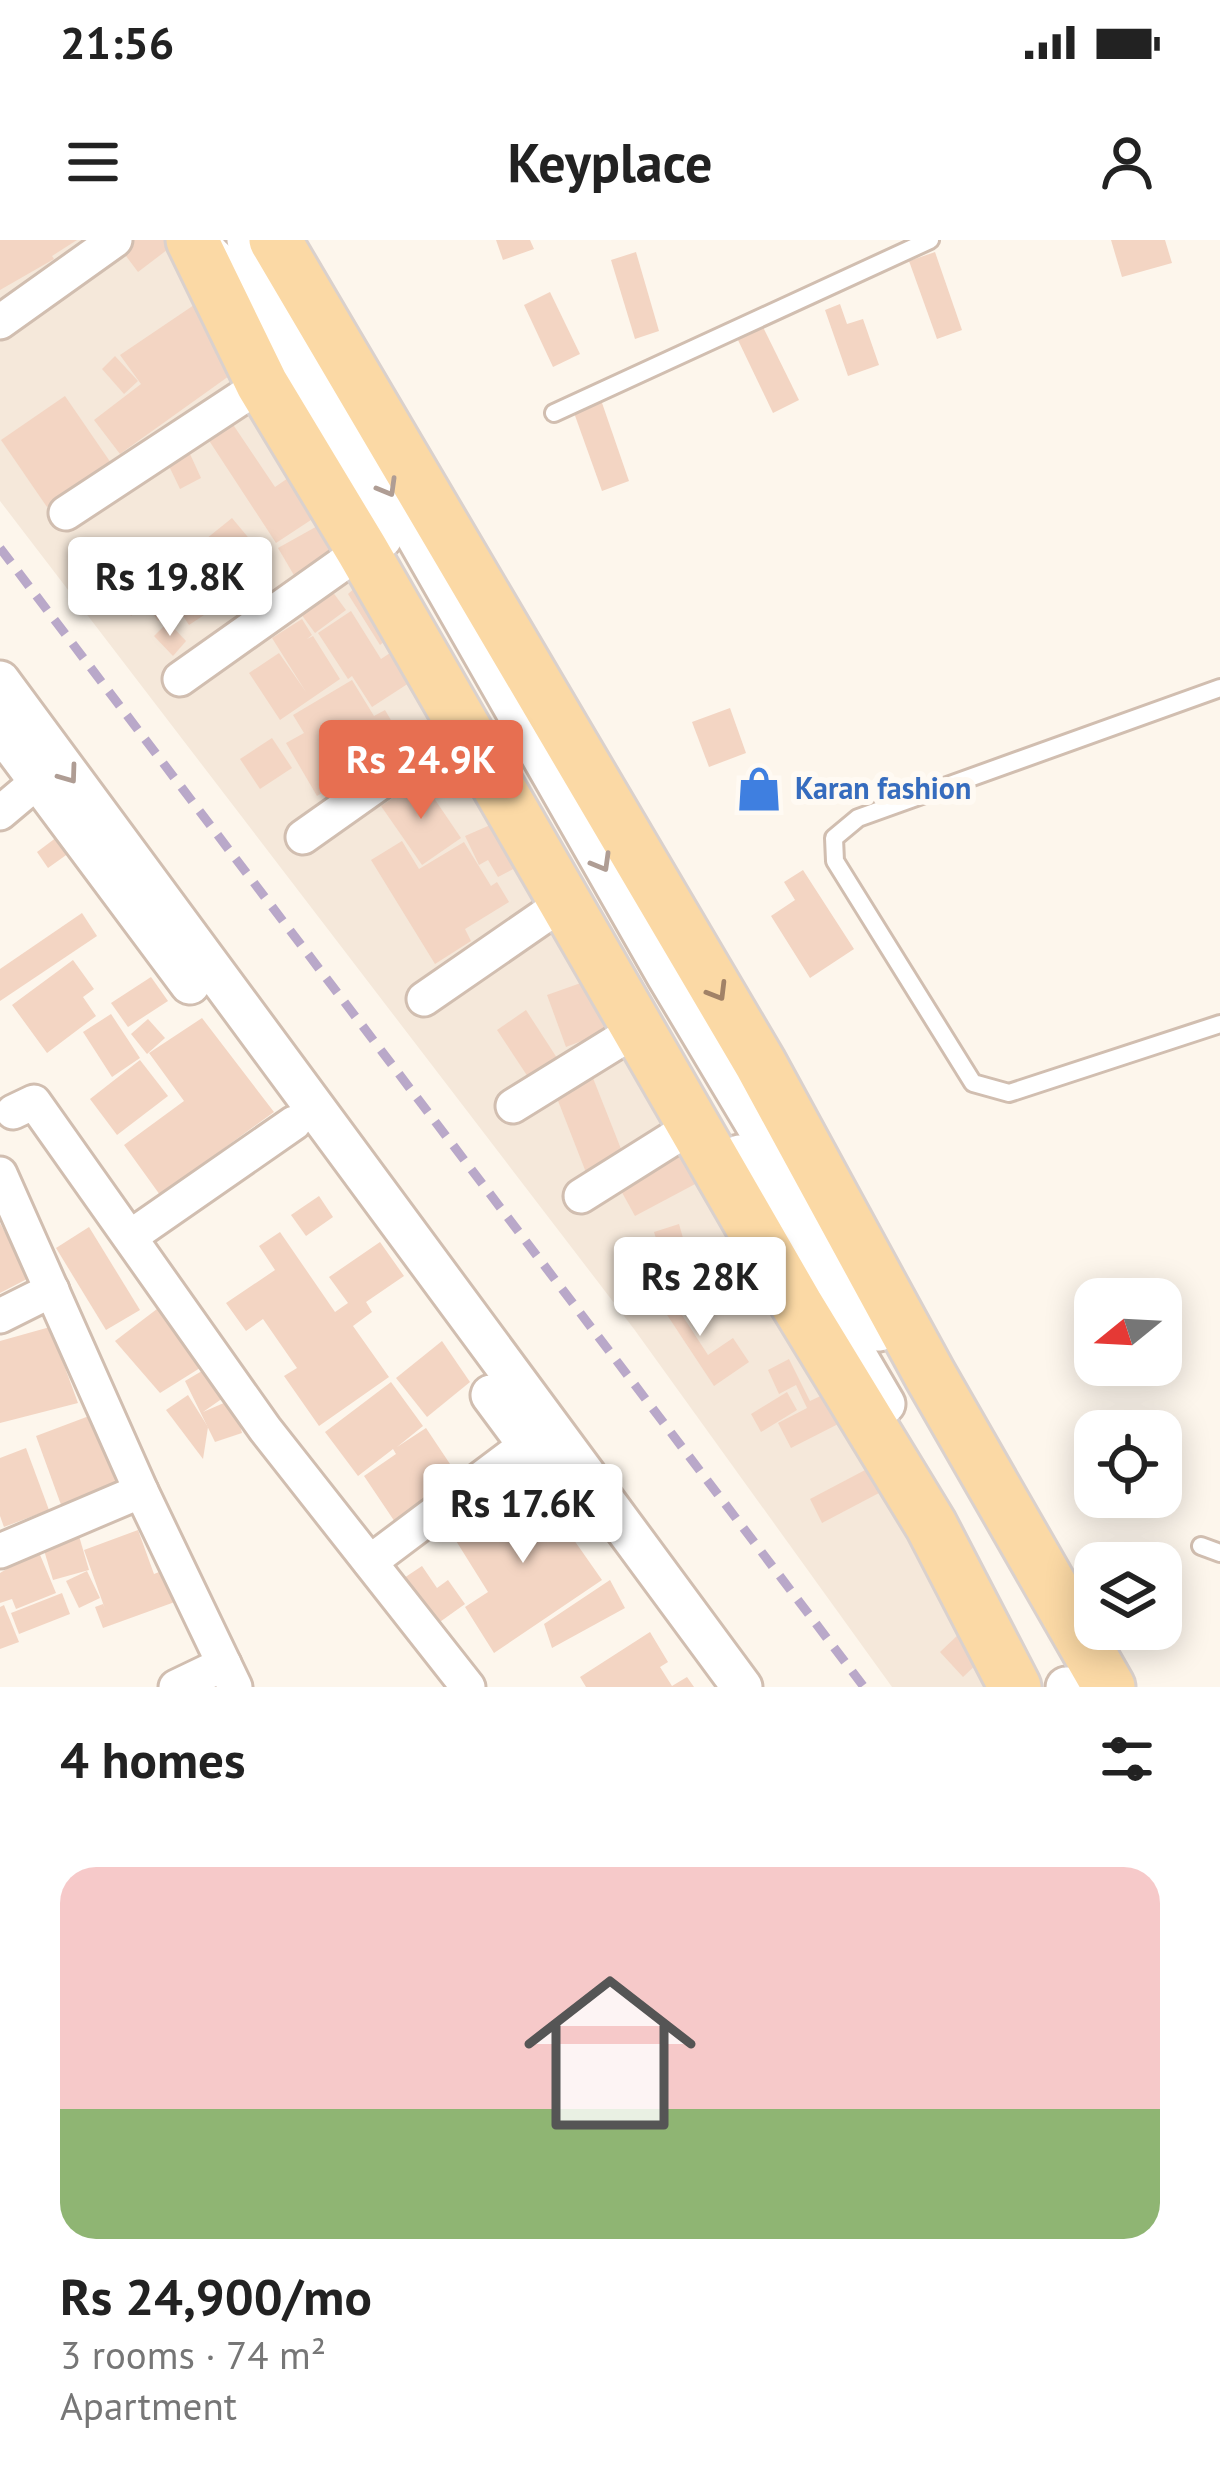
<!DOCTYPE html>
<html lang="en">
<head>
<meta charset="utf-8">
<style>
	body { margin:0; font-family:"PT Sans",sans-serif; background:#f2f2f2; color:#222; height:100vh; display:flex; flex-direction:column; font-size:45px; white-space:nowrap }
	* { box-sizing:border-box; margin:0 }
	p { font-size:39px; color:#767676 }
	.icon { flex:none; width:66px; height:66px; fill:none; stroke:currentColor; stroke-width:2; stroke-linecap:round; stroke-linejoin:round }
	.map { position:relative; height:1447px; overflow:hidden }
	.drawer { display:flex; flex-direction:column; background:#fff; flex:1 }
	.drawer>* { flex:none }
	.needle { width:78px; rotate:252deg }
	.fabs { position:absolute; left:1074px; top:1038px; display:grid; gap:24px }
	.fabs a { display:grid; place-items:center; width:108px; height:108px; border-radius:24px; background:#fff; box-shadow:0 6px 30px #0003; font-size:60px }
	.price { position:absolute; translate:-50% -102px; padding:0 27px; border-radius:12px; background:#fff; color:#222; font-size:39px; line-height:78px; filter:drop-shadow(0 3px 6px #0008) }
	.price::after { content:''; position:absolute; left:50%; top:72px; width:36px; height:27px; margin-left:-18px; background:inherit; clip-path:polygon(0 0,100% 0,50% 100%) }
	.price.on { background:#e76f51; color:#fff }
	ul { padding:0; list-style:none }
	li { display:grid; align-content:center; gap:24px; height:636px; padding:0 60px }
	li+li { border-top:3px solid #e0e0e0 }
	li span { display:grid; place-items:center; height:372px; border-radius:36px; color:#555 }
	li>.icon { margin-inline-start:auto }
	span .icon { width:216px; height:216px; fill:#fffc; stroke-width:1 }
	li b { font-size:51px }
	h2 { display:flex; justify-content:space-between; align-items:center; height:144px; padding:0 60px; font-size:51px }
	.status { display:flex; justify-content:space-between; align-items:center; height:84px; padding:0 60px; background:#fff; direction:ltr }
	.status svg { height:33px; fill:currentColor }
	header { display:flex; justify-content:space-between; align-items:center; height:156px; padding:0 60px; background:#fff; font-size:54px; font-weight:700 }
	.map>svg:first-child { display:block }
	.residential { fill:#f5e8da }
	.building { fill:#f3d5c3 }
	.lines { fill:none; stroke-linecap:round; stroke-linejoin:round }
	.service-casing { stroke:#d1beb0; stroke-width:22 }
	.minor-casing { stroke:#d1beb0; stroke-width:39 }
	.tertiary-casing { stroke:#d1beb0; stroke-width:45 }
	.primary-casing { stroke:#dad1cd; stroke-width:57 }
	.service { stroke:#fff; stroke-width:16 }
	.minor { stroke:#fff; stroke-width:33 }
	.tertiary { stroke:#fff; stroke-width:39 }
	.primary { stroke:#fbd9a5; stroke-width:51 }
	.rail { stroke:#b9a8c9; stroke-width:9; stroke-dasharray:18 12; stroke-linecap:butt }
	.oneway { stroke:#af9d94 }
	.oneway2 { stroke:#a18267 }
	.labels { text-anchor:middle; stroke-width:12; stroke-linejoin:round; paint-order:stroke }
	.shop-label { font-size:30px; font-weight:bold; fill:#366cbe; stroke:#fffaf3; text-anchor:start }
</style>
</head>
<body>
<div class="status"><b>21:56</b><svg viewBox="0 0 49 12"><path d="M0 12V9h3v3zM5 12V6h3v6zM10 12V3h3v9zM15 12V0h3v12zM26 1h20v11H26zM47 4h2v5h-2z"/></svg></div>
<header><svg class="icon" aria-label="menu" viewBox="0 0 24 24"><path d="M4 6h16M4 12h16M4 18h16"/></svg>Keyplace<svg class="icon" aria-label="person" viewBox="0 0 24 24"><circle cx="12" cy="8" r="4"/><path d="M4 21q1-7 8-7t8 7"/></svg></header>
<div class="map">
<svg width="1220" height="1447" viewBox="0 0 1220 1447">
	<rect width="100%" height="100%" fill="#fdf6ec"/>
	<!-- residential -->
	<polygon class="residential" points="0,0 187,0 1029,1447 892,1447 634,1089 0,261"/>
	<!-- building -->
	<g class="building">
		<polygon points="0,0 77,0 52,16 54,19 0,50"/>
		<polygon points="131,0 180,0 138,32 120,8"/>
		<polygon points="496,0 530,0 534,9 503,20"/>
		<polygon points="1111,0 1165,0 1172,23 1122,37"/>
		<polygon points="636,12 659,91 635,99 611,20"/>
		<polygon points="935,12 962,90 937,99 909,21"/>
		<polygon points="550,52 580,114 553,127 524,65"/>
		<polygon points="197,63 236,131 120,214 94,180 141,144 120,115"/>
		<polygon points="840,64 847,84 863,79 879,125 848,136 825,70"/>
		<polygon points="762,85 799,160 773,173 737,98"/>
		<polygon points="115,116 138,141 124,154 102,129"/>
		<polygon points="65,156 111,223 47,267 1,200"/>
		<polygon points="601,160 629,241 602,251 573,170"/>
		<polygon points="232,183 275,247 291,236 317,276 276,303 208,199"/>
		<polygon points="190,214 201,238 180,249 168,224"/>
		<polygon points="232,278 272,326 246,348 206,299"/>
		<polygon points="321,284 340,318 298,342 278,308"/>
		<polygon points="182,314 216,367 189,385 178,368 158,381 147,365 131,376 120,358"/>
		<polygon points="363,341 395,393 380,405 348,354"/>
		<polygon points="332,351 346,370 315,393 301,374"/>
		<polygon points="351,371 381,419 402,405 430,476 409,443 372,467 352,436 348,439 318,393"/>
		<polygon points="302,379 312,395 307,399 313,396 340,439 280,480 249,433 279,413 306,452 272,398"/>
		<polygon points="168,382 186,401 173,416 154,396"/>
		<polygon points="352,440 374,476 385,470 405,504 317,556 286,503 304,493 293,475"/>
		<polygon points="730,468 746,513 709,527 692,482"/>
		<polygon points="272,498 292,528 260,549 240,519"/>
		<polygon points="421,539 461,598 422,625 381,566"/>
		<polygon points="504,579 525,623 498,637 488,620 479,625 465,596"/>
		<polygon points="57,597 69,613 48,628 37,612"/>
		<polygon points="402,601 419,629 464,602 491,646 497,642 509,662 465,689 471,701 435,724 371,620"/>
		<polygon points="803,630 854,709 810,738 771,676 795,660 784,642"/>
		<polygon points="82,673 97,696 0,761 0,729"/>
		<polygon points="73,720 94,749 83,757 96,776 47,813 12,765"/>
		<polygon points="151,737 168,761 128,787 111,763"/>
		<polygon points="592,739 610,790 566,807 547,755"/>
		<polygon points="526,770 559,821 530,840 497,790"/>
		<polygon points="111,774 140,818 112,837 83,792"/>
		<polygon points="202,778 274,872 160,955 124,905 184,861 149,813"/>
		<polygon points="148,779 165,798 147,814 131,794"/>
		<polygon points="140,820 168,856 117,895 90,859"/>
		<polygon points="591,833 625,919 587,935 553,848"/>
		<polygon points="694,896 714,934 635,976 614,938"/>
		<polygon points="319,956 333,977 306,996 291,975"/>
		<polygon points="0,983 29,1038 0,1053"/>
		<polygon points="679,984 689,1019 665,1027 654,992"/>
		<polygon points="89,987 140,1070 106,1090 56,1008"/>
		<polygon points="280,992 335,1072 348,1063 329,1037 380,1002 404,1036 366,1062 372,1072 353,1086 389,1137 319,1186 284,1136 297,1128 263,1079 246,1091 226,1063 275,1030 259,1006"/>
		<polygon points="732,995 757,1051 722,1066 697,1011"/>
		<polygon points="654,1032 708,1115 733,1098 749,1122 714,1146 644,1040"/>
		<polygon points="157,1069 208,1123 160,1153 115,1101"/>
		<polygon points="50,1087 78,1163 0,1183 0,1101"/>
		<polygon points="442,1101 470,1142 427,1177 396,1138"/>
		<polygon points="789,1119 810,1161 835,1149 850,1178 791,1208 778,1183 807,1168 796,1145 779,1154 768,1130"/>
		<polygon points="212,1125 233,1151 203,1172 233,1159 242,1193 215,1202 185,1141"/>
		<polygon points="391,1142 423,1186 397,1207 426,1188 460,1239 395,1282 364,1236 396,1214 393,1209 358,1236 325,1192"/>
		<polygon points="787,1152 797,1170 761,1192 751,1174"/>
		<polygon points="188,1155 208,1187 203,1219 166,1170"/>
		<polygon points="97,1173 126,1250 64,1273 36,1196"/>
		<polygon points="26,1208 49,1270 4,1287 0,1276 0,1218"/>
		<polygon points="867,1229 879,1253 822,1283 810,1259"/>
		<polygon points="532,1240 602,1340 494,1413 465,1367 488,1352 453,1296 521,1253 516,1244"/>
		<polygon points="138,1290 154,1334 172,1327 183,1359 103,1388 95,1367 103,1364 105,1369 84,1310"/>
		<polygon points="79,1296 89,1330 53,1340 43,1307"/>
		<polygon points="38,1310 56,1353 16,1369 12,1359 0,1363 0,1333"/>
		<polygon points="422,1326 437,1348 448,1340 465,1364 437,1384 404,1338"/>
		<polygon points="87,1331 100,1358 79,1368 66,1341"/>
		<polygon points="610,1340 625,1368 552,1408 544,1384"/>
		<polygon points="62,1353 70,1374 19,1394 11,1373"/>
		<polygon points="4,1365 19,1402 0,1409 0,1367"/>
		<polygon points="650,1392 668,1422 660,1427 672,1446 687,1437 694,1447 586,1447 580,1437"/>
		<polygon points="959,1394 982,1419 963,1437 940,1412"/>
	</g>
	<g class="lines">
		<!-- service casing -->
		<g class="service-casing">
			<g id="service">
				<polyline points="554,173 930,0"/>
				<polyline points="1220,448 858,578 834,598 835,621 973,843 1009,853 1220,784"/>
				<polyline points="1201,1306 1220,1313"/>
			</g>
		</g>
		<!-- minor casing -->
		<g class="minor-casing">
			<g id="minor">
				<polyline points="0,82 115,0"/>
				<polyline points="66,273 262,144"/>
				<polyline points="180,439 362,310"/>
				<polyline points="0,573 38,541"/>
				<polyline points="303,597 460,486"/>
				<polyline points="424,759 563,663"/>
				<polyline points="513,866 636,790"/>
				<polyline points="13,872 34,862 265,1189 468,1447"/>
				<polyline points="0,934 141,1251 0,1311"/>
				<polyline points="581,956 694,885"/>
				<polyline points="130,997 294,883"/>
				<polyline points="0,1076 52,1050"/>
				<polyline points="141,1251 235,1447"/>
				<polyline points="370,1322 527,1204"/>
				<polyline points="176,1447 224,1424"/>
			</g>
		</g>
		<!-- tertiary casing -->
		<g class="tertiary-casing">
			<g id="tertiary">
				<polyline points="247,0 667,736 879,1091"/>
				<polyline points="207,12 244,47 382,298"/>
				<polyline points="0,441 742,1447"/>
				<polyline points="0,489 190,744"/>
				<polyline points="739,915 885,1164"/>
				<polyline points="491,1155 577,1271"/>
				<polyline points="1066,1447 1088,1447"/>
			</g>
		</g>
		<!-- primary casing -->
		<g class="primary-casing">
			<g id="primary">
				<polyline points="192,0 262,144 362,310 797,1065 931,1285 1015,1447"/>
				<polyline points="275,0 760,823 930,1135 1109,1447"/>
			</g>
		</g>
		<!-- service -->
		<use href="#service" class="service"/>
		<!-- minor -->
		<use href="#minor" class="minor"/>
		<!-- tertiary -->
		<use href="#tertiary" class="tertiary"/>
		<!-- primary -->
		<use href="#primary" class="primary"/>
		<!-- rail -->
		<polyline class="rail" points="0,308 864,1447"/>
	</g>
	<!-- one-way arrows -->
	<defs><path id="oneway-chevron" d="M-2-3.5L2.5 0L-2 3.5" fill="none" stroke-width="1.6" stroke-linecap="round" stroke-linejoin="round" transform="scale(3)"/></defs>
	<g class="oneway">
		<use href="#oneway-chevron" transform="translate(388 248) rotate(60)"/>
		<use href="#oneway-chevron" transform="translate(69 535) rotate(54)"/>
		<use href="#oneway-chevron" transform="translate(602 623) rotate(60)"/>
	</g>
	<use class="oneway2" href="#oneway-chevron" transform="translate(718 752) rotate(59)"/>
	<!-- icons -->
	<defs>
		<g id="shop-bare" transform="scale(3.6)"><path d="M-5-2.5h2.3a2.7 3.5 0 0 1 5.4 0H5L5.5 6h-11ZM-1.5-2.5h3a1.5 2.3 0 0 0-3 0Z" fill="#3f7fe0" stroke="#fffaf3" stroke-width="2.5" paint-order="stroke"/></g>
	</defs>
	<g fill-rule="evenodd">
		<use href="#shop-bare" x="759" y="549"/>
	</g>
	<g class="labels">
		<!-- shop labels -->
		<g class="shop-label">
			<text x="795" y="559">Karan fashion</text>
		</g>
	</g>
</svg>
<div class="fabs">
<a><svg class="needle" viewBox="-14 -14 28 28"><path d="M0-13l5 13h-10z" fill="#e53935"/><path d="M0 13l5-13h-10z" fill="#767676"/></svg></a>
<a><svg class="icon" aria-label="locate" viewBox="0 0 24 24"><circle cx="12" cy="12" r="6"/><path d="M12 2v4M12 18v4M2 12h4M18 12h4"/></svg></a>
<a><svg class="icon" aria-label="layers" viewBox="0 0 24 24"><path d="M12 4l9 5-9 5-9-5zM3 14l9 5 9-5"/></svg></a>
</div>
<b class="price" style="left:170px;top:399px">Rs 19.8K</b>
<b class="price on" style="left:421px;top:582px">Rs 24.9K</b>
<b class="price" style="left:700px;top:1099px">Rs 28K</b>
<b class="price" style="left:523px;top:1326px">Rs 17.6K</b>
</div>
<section class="drawer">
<h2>4 homes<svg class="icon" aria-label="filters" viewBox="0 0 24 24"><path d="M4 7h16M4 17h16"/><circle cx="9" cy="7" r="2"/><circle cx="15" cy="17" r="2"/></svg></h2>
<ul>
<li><span style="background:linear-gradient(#f6c9c9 65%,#8fb573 0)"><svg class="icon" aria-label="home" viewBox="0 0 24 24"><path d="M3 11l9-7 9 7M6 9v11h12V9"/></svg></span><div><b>Rs 24,900/mo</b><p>3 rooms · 74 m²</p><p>Apartment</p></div></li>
</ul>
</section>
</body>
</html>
